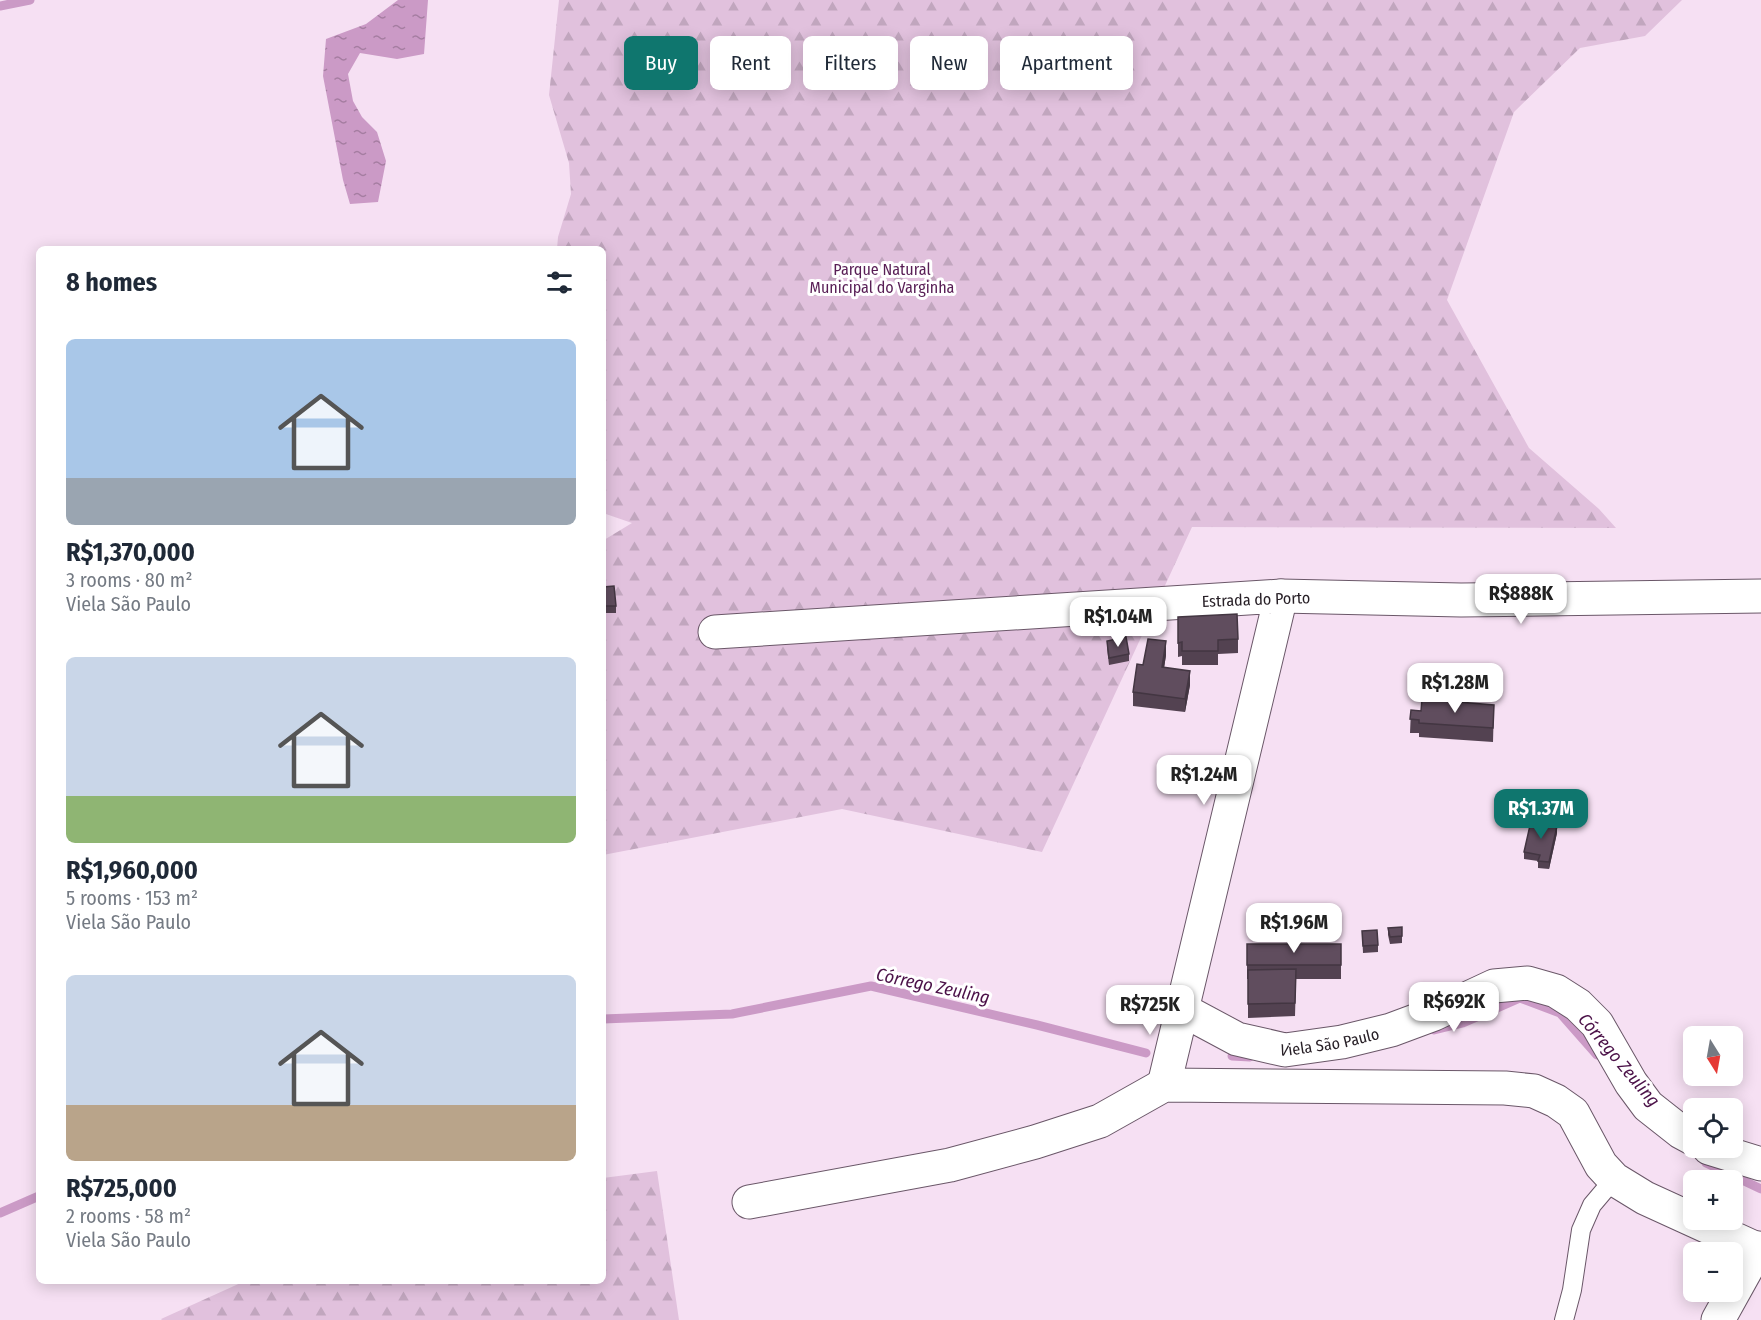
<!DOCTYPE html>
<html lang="en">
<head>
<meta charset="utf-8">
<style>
	body { margin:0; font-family:"Fira Sans Condensed",sans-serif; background:#f6f6f7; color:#1f2937; height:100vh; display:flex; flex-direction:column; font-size:22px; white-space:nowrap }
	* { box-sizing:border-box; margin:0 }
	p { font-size:20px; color:#747a83 }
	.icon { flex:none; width:33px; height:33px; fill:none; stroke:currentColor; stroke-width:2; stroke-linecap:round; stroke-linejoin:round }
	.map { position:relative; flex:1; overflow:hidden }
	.panel { position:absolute; left:36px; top:246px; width:570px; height:1038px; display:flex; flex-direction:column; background:#fff; border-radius:9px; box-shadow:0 3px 15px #0003 }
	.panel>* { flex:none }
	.hud { position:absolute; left:624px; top:36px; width:570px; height:54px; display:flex; gap:12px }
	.needle { width:39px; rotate:169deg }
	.tools { position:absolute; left:1683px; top:1026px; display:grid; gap:12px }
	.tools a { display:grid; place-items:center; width:60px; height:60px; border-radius:9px; background:#fff; box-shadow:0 3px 15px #0003; font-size:30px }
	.price { position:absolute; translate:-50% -51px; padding:0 14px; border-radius:12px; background:#fff; color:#222; font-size:20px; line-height:39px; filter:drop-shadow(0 2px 3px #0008) }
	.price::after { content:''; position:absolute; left:50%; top:36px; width:18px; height:14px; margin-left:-9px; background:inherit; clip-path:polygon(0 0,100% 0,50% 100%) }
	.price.on { background:#0f766e; color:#fff }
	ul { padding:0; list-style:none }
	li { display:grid; align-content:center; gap:12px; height:318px; padding:0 30px }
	li span { display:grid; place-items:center; height:186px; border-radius:9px; color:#555 }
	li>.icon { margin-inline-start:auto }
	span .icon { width:108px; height:108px; fill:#fffc; stroke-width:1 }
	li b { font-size:26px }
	h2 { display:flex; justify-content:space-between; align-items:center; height:72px; padding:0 30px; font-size:26px }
	.tag { padding:0 21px; border-radius:9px; background:#fff; box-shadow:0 3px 15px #0003; font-size:21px; line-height:54px }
	.tag.on { background:#0f766e; color:#fff }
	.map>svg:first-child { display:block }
	.forest { fill:url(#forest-firs) }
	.water { fill:url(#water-ripples) }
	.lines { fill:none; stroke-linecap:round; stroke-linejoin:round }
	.stream { stroke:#cb9ac6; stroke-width:9 }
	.service-casing { stroke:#6a5768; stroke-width:20 }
	.minor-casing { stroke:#6a5768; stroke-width:35 }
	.tertiary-casing { stroke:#6a5768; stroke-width:35 }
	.service { stroke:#fff; stroke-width:18 }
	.minor { stroke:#fff; stroke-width:33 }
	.tertiary { stroke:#fff; stroke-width:33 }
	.wall { fill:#534251 }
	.shaded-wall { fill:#433642 }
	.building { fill:#604d5e; stroke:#433642; stroke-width:1.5 }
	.labels { text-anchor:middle; stroke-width:6; stroke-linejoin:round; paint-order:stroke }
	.park-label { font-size:16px; fill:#581e55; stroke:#fff }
	.street-label { font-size:16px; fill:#282027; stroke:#fff }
	.water-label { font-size:18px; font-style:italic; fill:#4b1148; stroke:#fff }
</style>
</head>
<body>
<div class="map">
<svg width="1761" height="1320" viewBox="0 0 1761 1320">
	<defs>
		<pattern id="forest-firs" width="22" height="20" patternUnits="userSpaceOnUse" patternTransform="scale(1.5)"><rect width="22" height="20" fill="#e1c1dd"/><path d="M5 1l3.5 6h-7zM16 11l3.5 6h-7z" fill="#c1a6be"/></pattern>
		<pattern id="water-ripples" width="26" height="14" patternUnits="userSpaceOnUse" patternTransform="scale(1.5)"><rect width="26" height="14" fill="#cb9ac6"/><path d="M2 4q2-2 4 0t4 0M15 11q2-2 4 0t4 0" fill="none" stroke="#a57da1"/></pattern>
	</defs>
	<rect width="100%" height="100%" fill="#f6e0f3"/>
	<!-- forest -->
	<g class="forest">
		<polygon points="559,0 1682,0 1645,36 1580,48 1514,112 1447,300 1529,448 1599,509 1616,528 1192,527 1042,852 842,809 603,855 603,539 604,540 632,523 603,513 603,249 557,249 558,237 571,194 569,163 549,95"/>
		<polygon points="657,1171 679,1320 162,1320 161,1319 245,1281 603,1281 603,1178"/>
	</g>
	<!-- water -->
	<polygon class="water" points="398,0 428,0 424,54 397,59 360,53 348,74 353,101 362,117 377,132 386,161 378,202 350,204 343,180 323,76 326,39 366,24"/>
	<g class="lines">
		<!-- stream -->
		<g class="stream">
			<polyline points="0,6 30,0"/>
			<polyline points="603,1019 732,1014 871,986 1037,1025 1146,1053"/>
			<polyline points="1434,1030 1463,1023 1520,998 1560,1013 1597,1055"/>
			<polyline points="1232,1056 1250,1057"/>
			<polyline points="1706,1163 1761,1189"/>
			<polyline points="0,1213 39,1196"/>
		</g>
		<!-- service casing -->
		<g class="service-casing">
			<polyline id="service" points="1564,1320 1572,1290 1581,1230 1592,1205 1614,1179"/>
		</g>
		<!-- minor casing -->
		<g class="minor-casing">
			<g id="minor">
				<polyline points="715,632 1281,596 1164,1085"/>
				<path id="s1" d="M1181 1009 1237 1039 1285 1050 1342 1042 1391 1030 1434 1014 1494 986 1528 983 1556 991 1578 1005 1597 1024 1631 1083 1648 1106 1681 1132 1694 1139"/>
				<polyline points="1709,1148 1761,1164"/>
				<polyline points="749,1202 950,1165 1035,1142 1100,1121 1164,1085 1505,1088 1534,1091 1556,1101 1573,1113 1601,1165 1614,1179 1645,1198 1761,1251"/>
				<polyline points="1718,1320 1758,1248"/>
			</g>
		</g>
		<!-- tertiary casing -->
		<g class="tertiary-casing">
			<polyline id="tertiary" points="1281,596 1461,600 1761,596"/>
		</g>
		<!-- service -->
		<use href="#service" class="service"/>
		<!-- minor -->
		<use href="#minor" class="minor"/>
		<!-- tertiary -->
		<use href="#tertiary" class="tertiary"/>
	</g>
	<!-- wall -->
	<g class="wall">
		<polygon points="603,587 616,606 616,613 603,613"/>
		<polygon points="1178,617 1238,639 1238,653 1218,654 1218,665 1182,665 1182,656 1178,657"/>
		<polygon points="1107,641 1129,654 1129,661 1109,665 1107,648"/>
		<polygon points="1166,655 1164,668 1190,685 1185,712 1133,706 1133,692 1143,665"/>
		<polygon points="1494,705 1493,742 1419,737 1419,733 1410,733 1411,710 1421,711"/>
		<polygon points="1557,833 1549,869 1538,868 1538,861 1524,859 1524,852"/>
		<polygon points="1402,927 1402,943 1390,944 1388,935 1388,928"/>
		<polygon points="1362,931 1378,945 1378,952 1363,953"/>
		<polygon points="1247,944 1341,958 1341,979 1296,979 1295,1016 1248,1018 1248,979 1247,979"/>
	</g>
	<!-- shaded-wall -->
	<g class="shaded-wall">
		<polygon points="1166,641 1166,655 1162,681 1162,667"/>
		<polygon points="1190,671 1190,685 1185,712 1185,699"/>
		<polygon points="1557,826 1557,833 1549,869 1549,862"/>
	</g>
	<!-- building -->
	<g class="building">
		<polygon points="614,586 616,606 603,606 603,587"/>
		<polygon points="1237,614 1238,639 1218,640 1218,651 1182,651 1182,642 1178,643 1178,617"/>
		<polygon points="1126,637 1129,654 1109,658 1107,641"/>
		<polygon points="1148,639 1166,641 1162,667 1190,671 1185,699 1133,692 1137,664 1143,665"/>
		<polygon points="1422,699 1494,705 1493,728 1419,723 1419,720 1410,719 1411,710 1421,711"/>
		<polygon points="1531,821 1557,826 1549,862 1538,861 1540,855 1524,852"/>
		<polygon points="1402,927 1402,936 1390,937 1388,928"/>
		<polygon points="1377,930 1378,945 1363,946 1362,931"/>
		<rect x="1247" y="944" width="94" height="21"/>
		<polygon points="1296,969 1295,1003 1248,1004 1248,970"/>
	</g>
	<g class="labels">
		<!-- park labels -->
		<g class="park-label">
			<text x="882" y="275">Parque Natural<tspan x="882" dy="18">Municipal do Varginha</tspan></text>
		</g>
		<!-- street labels -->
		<g class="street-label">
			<text transform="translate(1256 599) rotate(-2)" y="6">Estrada do Porto</text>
			<text dy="6" stroke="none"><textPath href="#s1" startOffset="158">Viela São Paulo</textPath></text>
		</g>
		<!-- water labels -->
		<g class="water-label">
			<text transform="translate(933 986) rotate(12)" y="6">Córrego Zeuling</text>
			<text transform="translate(1619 1060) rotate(50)" y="6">Córrego Zeuling</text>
		</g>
	</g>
</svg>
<div class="tools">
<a><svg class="needle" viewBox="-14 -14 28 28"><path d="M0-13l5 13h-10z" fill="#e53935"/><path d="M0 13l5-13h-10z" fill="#747a83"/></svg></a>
<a><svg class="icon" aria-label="locate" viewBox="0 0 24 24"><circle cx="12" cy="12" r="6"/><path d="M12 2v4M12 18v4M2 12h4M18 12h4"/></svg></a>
<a>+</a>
<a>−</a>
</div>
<b class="price" style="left:1521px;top:625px">R$888K</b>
<b class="price" style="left:1118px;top:648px">R$1.04M</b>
<b class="price" style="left:1455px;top:714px">R$1.28M</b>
<b class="price" style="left:1204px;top:806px">R$1.24M</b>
<b class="price on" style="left:1541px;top:840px">R$1.37M</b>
<b class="price" style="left:1294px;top:954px">R$1.96M</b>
<b class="price" style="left:1454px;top:1033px">R$692K</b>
<b class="price" style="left:1150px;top:1036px">R$725K</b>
<div class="hud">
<a class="tag on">Buy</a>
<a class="tag">Rent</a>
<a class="tag">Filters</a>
<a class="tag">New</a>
<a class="tag">Apartment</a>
</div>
<section class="panel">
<h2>8 homes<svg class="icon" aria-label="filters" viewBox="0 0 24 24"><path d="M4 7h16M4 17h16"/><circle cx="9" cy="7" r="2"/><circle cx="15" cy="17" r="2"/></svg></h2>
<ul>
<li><span style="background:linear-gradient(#a9c7e8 75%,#9aa5b1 0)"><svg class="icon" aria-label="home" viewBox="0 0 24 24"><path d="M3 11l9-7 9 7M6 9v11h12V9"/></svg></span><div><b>R$1,370,000</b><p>3 rooms · 80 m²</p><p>Viela São Paulo</p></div></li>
<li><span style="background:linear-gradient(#c9d6e8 75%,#8fb573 0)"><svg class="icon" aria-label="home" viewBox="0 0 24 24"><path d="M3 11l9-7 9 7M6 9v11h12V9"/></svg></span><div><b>R$1,960,000</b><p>5 rooms · 153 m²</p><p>Viela São Paulo</p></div></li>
<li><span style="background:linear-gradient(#c9d6e8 70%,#b9a48a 0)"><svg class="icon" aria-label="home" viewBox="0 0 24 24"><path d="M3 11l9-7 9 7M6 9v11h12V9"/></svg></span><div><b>R$725,000</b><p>2 rooms · 58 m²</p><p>Viela São Paulo</p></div></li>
</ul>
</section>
</div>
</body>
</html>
